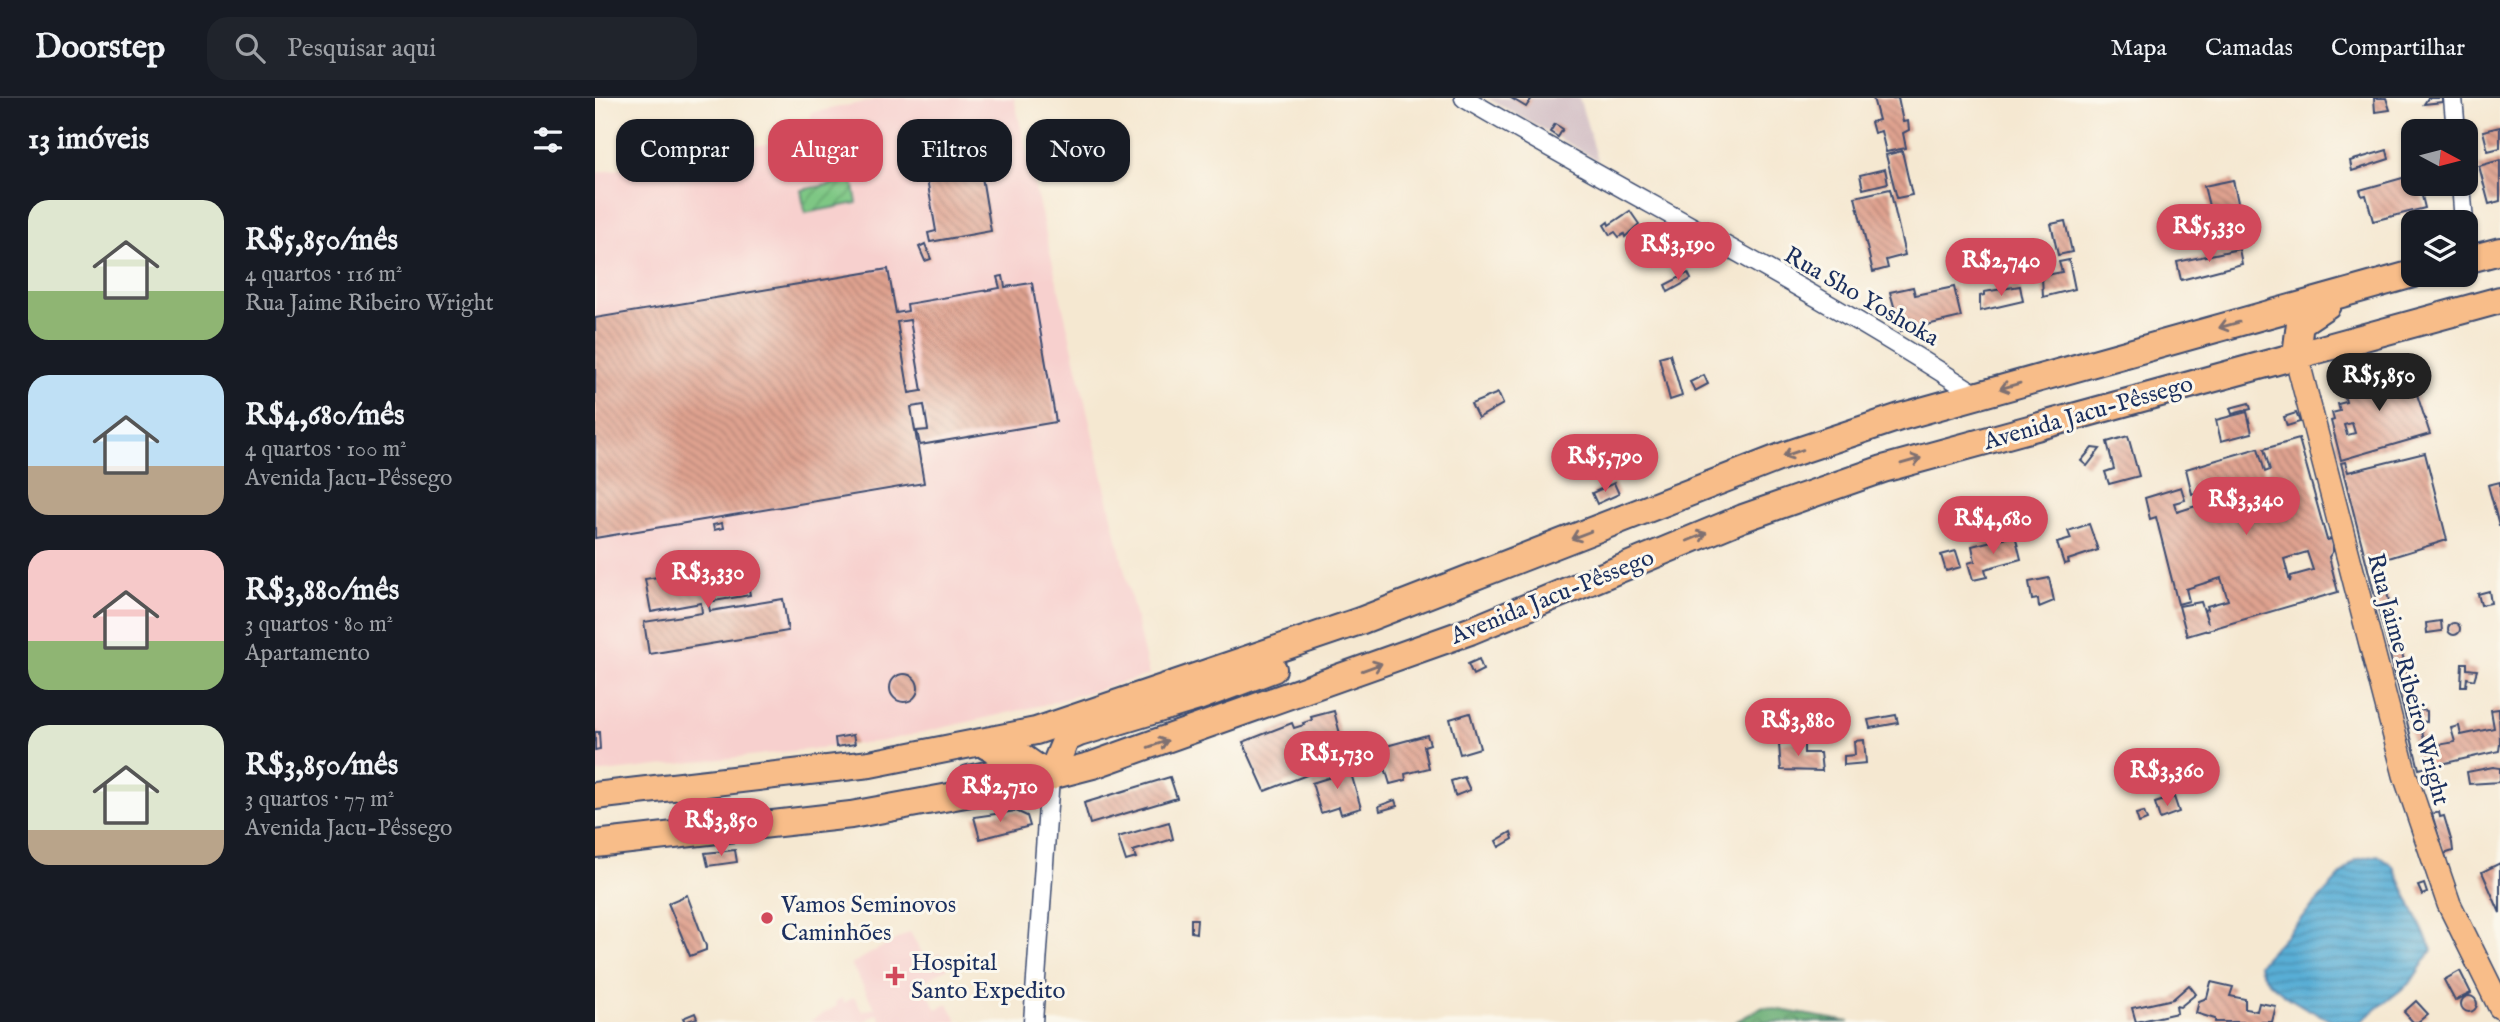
<!DOCTYPE html>
<html lang="pt">
<head>
<meta charset="utf-8">
<style>
	body { margin:0; font-family:"IM FELL English",serif; background:#20242c; color:#f1f3f6; height:100vh; display:flex; flex-direction:column; font-size:26px; white-space:nowrap }
	* { box-sizing:border-box; margin:0 }
	p { font-size:23px; color:#9ea1a6 }
	.icon { flex:none; width:38px; height:38px; fill:none; stroke:currentColor; stroke-width:2; stroke-linecap:round; stroke-linejoin:round }
	.map { position:relative; flex:1; overflow:hidden }
	.details { display:flex; flex-direction:column; background:#171b24; width:595px }
	.details>* { flex:none }
	.guide { position:absolute; left:21px; top:21px; width:665px; height:63px; display:flex; gap:14px }
	.needle { width:46px; rotate:97deg }
	.controls { position:absolute; left:1806px; top:21px; display:grid; gap:14px }
	.controls a { display:grid; place-items:center; width:77px; height:77px; border-radius:14px; background:#171b24; box-shadow:0 2px 5px #0004; font-size:35px }
	.price { position:absolute; translate:-50% -60px; padding:0 16px; border-radius:24px; background:#d1495b; color:#fff; font-size:23px; line-height:46px; filter:drop-shadow(0 2px 4px #0008) }
	.price::after { content:''; position:absolute; left:50%; top:42px; width:21px; height:16px; margin-left:-10px; background:inherit; clip-path:polygon(0 0,100% 0,50% 100%) }
	.price.on { background:#222; color:#fff }
	ul { padding:0; list-style:none }
	li { display:flex; align-items:center; gap:21px; height:175px; padding:0 28px }
	li span { display:grid; place-items:center; flex:none; width:196px; height:140px; border-radius:21px; color:#555 }
	li>.icon { margin-inline-start:auto }
	span .icon { width:84px; height:84px; fill:#fffc; stroke-width:1 }
	li b { font-size:30px }
	h2 { display:flex; justify-content:space-between; align-items:center; height:84px; padding:0 28px; font-size:30px }
	.pill { padding:0 24px; border-radius:21px; background:#171b24; box-shadow:0 2px 5px #0004; font-size:24px; line-height:63px }
	.pill.on { background:#d1495b; color:#fff }
	header { display:flex; align-items:center; gap:42px; box-sizing:border-box; height:98px; padding:0 35px; background:#171b24; border-bottom:2px solid #363941 }
	header strong { font-size:33px }
	nav { display:flex; gap:38px; margin-inline-start:auto; font-size:24px }
	.search { width:490px; height:63px; background:#20242c; display:flex; align-items:center; gap:18px; box-sizing:border-box; padding:0 24px; border-radius:21px; color:#9ea1a6; font-size:26px }
	main { display:flex; flex:1; min-height:0 }
	.map>svg:first-child { display:block }
	.built { fill:#f7d0ce }
	.industrial { fill:#d2bec4 }
	.forest { fill:url(#forest-crowns); stroke:#406e68; stroke-width:2 }
	.garden { fill:url(#garden-furrows); stroke:#4c7b71; stroke-width:2 }
	.water { fill:url(#water-rules); stroke:#3a6e9a; stroke-width:2 }
	.building { fill:url(#building-back-hatch); fill-rule:evenodd }
	.lines { fill:none; stroke-linecap:round; stroke-linejoin:round }
	.minor-casing { stroke:#3c4b6f; stroke-width:21 }
	.major-casing { stroke:#3c4b6f; stroke-width:26 }
	.highway-casing { stroke:#3c4b6f; stroke-width:30 }
	.minor { stroke:#fff; stroke-width:18 }
	.major { stroke:#f8bd89; stroke-width:23 }
	.highway { stroke:#f8bd89; stroke-width:26 }
	.oneway { stroke:#7e6f71 }
	.poi-dot { fill:#d1495b; stroke:#fbf7ec; stroke-width:2.5 }
	.labels { text-anchor:middle; stroke-width:6; stroke-linejoin:round; paint-order:stroke }
	.street-label { font-size:24px; fill:#1b2f5e; stroke:#fbf7ec }
	.poi-label { font-size:24px; fill:#1b2f5e; stroke:#fbf7ec; text-anchor:start }
</style>
</head>
<body>
<header>
<strong>Doorstep</strong>
<div class="search"><svg class="icon" aria-label="search" viewBox="0 0 24 24"><circle cx="10" cy="10" r="6"/><path d="M15 15l6 6"/></svg>Pesquisar aqui</div>
<nav><a>Mapa</a><a>Camadas</a><a>Compartilhar</a></nav>
</header>
<main>
<section class="details">
<h2>13 imóveis<svg class="icon" aria-label="filters" viewBox="0 0 24 24"><path d="M4 7h16M4 17h16"/><circle cx="9" cy="7" r="2"/><circle cx="15" cy="17" r="2"/></svg></h2>
<ul>
<li><span style="background:linear-gradient(#dfe7d0 65%,#8fb573 0)"><svg class="icon" aria-label="home" viewBox="0 0 24 24"><path d="M3 11l9-7 9 7M6 9v11h12V9"/></svg></span><div><b>R$5,850/mês</b><p>4 quartos · 116 m²</p><p>Rua Jaime Ribeiro Wright</p></div></li>
<li><span style="background:linear-gradient(#bfe0f5 65%,#b9a48a 0)"><svg class="icon" aria-label="home" viewBox="0 0 24 24"><path d="M3 11l9-7 9 7M6 9v11h12V9"/></svg></span><div><b>R$4,680/mês</b><p>4 quartos · 100 m²</p><p>Avenida Jacu-Pêssego</p></div></li>
<li><span style="background:linear-gradient(#f6c9c9 65%,#8fb573 0)"><svg class="icon" aria-label="home" viewBox="0 0 24 24"><path d="M3 11l9-7 9 7M6 9v11h12V9"/></svg></span><div><b>R$3,880/mês</b><p>3 quartos · 80 m²</p><p>Apartamento</p></div></li>
<li><span style="background:linear-gradient(#dfe7d0 75%,#b9a48a 0)"><svg class="icon" aria-label="home" viewBox="0 0 24 24"><path d="M3 11l9-7 9 7M6 9v11h12V9"/></svg></span><div><b>R$3,850/mês</b><p>3 quartos · 77 m²</p><p>Avenida Jacu-Pêssego</p></div></li>
</ul>
</section>
<div class="map">
<svg width="1905" height="924" viewBox="0 0 1905 924">
	<defs>
		<pattern id="forest-crowns" width="20" height="18" patternUnits="userSpaceOnUse" patternTransform="scale(1.75)"><rect width="20" height="18" fill="#66ac72"/><path d="M2 6a3 3 0 1 1 6 0M12 15a3 3 0 1 1 6 0" fill="none" stroke="#538c61"/></pattern>
		<pattern id="garden-furrows" width="10" height="10" patternUnits="userSpaceOnUse" patternTransform="scale(1.75)"><rect width="10" height="10" fill="#7ec784"/><path d="M-1 1l2-2M0 10L10 0M9 11l2-2" fill="none" stroke="#66a26f"/></pattern>
		<pattern id="water-rules" width="6" height="5" patternUnits="userSpaceOnUse" patternTransform="scale(1.75)"><rect width="6" height="5" fill="#59aed5"/><path d="M0 2.5h6" fill="none" stroke="#498eb0"/></pattern>
		<pattern id="building-back-hatch" width="6" height="6" patternUnits="userSpaceOnUse" patternTransform="scale(1.75)"><rect width="6" height="6" fill="#dfa28f"/><path d="M-1 5l2 2M0 0l6 6M5-1l2 2" fill="none" stroke="#b48478"/></pattern>
	</defs>
	<rect width="100%" height="100%" fill="#fbf7ec"/>
	<filter id="ink" filterUnits="userSpaceOnUse"><feTurbulence type="fractalNoise" baseFrequency=".0143" numOctaves="2"/><feDisplacementMap in="SourceGraphic" scale="14" xChannelSelector="R" yChannelSelector="G"/><feConvolveMatrix kernelMatrix="1 2 1 2 8 2 1 2 1" color-interpolation-filters="sRGB"/></filter>
	<filter id="wash" filterUnits="userSpaceOnUse"><feTurbulence type="fractalNoise" baseFrequency=".00686" numOctaves="4" result="noise"/><feDisplacementMap in="SourceGraphic" scale="28" xChannelSelector="R" yChannelSelector="G"/><feGaussianBlur stdDeviation="1.57" result="paint"/><feColorMatrix in="noise" values="0 0 0 0 0 0 0 0 0 0 0 0 0 0 0 0 0 1.4 0 .05"/><feComposite in="paint" operator="in"/></filter>
	<g filter="url(#wash)">
		<rect width="100%" height="100%" fill="#f5e8d1"/>
		<!-- built -->
		<g class="built">
			<polygon points="289,0 419,0 554,577 448,607 289,643 0,675 0,75 219,38 215,15"/>
			<polygon points="315,834 331,862 345,855 353,870 327,884 342,911 353,906 363,924 287,924 283,916 268,924 213,924 242,908 240,904 247,900 249,905 259,899 267,913 280,910 256,866"/>
		</g>
		<!-- industrial -->
		<polygon class="industrial" points="892,0 984,0 1003,62"/>
		<!-- forest -->
		<polygon class="forest" points="1168,909 1254,924 1140,924"/>
		<!-- garden -->
		<polygon class="garden" points="258,82 262,105 210,115 206,92"/>
		<!-- water -->
		<path class="water" d="M1783 757 1798 768 1837 852 1816 884 1765 924C1758 924 1750 924 1742 923 1723 920 1664 886 1664 866L1760 762Z"/>
		<g id="blocks">
			<!-- building -->
			<g class="building">
				<polygon points="916,0 937,0 931,9"/>
				<polygon points="1278,0 1303,0 1308,24 1313,23 1314,32 1308,35 1311,50 1291,54 1286,33 1279,35 1276,24 1284,22"/>
				<polygon points="1779,0 1791,0 1795,12 1780,14"/>
				<polygon points="1833,0 1847,0 1847,4 1829,6"/>
				<polygon points="960,26 968,31 963,39 955,34"/>
				<polygon points="1905,29 1905,50 1893,53 1888,33"/>
				<polygon points="1792,52 1794,61 1757,73 1755,63"/>
				<polygon points="1307,53 1317,97 1302,100 1291,57"/>
				<polygon points="383,55 396,133 335,144 333,135 341,133 329,64"/>
				<polygon points="1905,62 1905,103 1894,106 1884,68"/>
				<polygon points="1290,71 1293,85 1268,91 1265,77"/>
				<polygon points="1818,77 1818,86 1824,86 1830,110 1778,123 1771,97 1767,98 1765,92"/>
				<polygon points="1638,82 1647,122 1640,124 1643,139 1633,142 1629,126 1619,128 1609,88"/>
				<polygon points="1295,91 1310,157 1291,162 1293,170 1278,174 1260,99"/>
				<polygon points="1035,113 1044,126 1030,139 1029,136 1024,139 1020,134 1015,137 1009,127 1013,124 1014,127"/>
				<polygon points="1470,123 1477,154 1463,157 1456,126"/>
				<polygon points="330,146 336,161 330,163 324,149"/>
				<polygon points="1644,151 1647,166 1586,182 1582,164"/>
				<polygon points="1474,162 1480,191 1448,199 1447,178 1467,174 1464,164"/>
				<path d="M293 171 301 215 313 213 312 206 405 190 402 179 408 178 410 189 437 185 461 324 325 347 322 333 333 332 329 307 316 309 329 385 0 440V220ZM315 222 327 293 314 295 302 224Z"/>
				<polygon points="1093,175 1096,181 1073,194 1070,187"/>
				<polygon points="1425,188 1428,203 1385,213 1385,198 1389,197 1389,194"/>
				<polygon points="1318,189 1320,197 1359,189 1366,219 1306,233 1295,194"/>
				<polygon points="1075,256 1087,298 1075,302 1064,259"/>
				<path d="M1811 263 1835 336 1746 362 1736 323 1739 322 1737 315 1745 313 1743 306 1751 304 1746 286 1791 273 1789 269ZM1757 325 1760 335 1752 337 1749 327Z"/>
				<polygon points="1109,277 1113,286 1100,293 1095,284"/>
				<polygon points="903,295 908,306 883,320 876,306"/>
				<polygon points="1654,305 1656,311 1637,316 1635,310"/>
				<polygon points="1652,314 1657,335 1626,343 1621,322"/>
				<polygon points="1701,315 1705,324 1692,328 1689,319"/>
				<polygon points="1533,338 1544,378 1514,386 1510,374 1519,371 1512,344"/>
				<path d="M1704 341 1732 442 1737 441 1738 445V453L1734 459 1743 494 1592 538 1584 508 1606 504 1613 525 1609 512 1613 511 1612 508 1633 502 1626 480 1591 491 1594 503 1583 506 1561 419 1555 421 1550 400 1586 389 1590 402 1579 405 1582 414 1604 407 1601 395 1597 396 1591 371 1663 350 1670 374 1675 372 1669 351ZM1712 454 1718 472 1696 478 1695 484 1689 461Z"/>
				<polygon points="1497,350 1505,351 1492,368 1486,363"/>
				<polygon points="1830,355 1852,442 1784,463 1822,615 1825,612 1832,613 1832,624 1824,623 1831,649 1860,644 1856,630 1864,628 1866,637 1899,630 1896,612 1904,611 1905,646 1904,653 1824,671 1746,365 1750,364 1753,374"/>
				<polygon points="1905,384 1905,427 1904,427 1893,387"/>
				<polygon points="1019,385 1024,396 1002,406 997,395"/>
				<polygon points="127,425 128,430 119,432 118,427"/>
				<polygon points="1494,426 1503,452 1473,462 1474,465 1469,466 1462,445 1476,441 1473,433"/>
				<polygon points="1420,437 1426,461 1390,471 1392,479 1378,482 1373,465 1380,463 1377,448"/>
				<polygon points="1361,453 1366,469 1351,473 1346,457"/>
				<polygon points="149,465 155,497 113,504 115,513 188,501 193,533 54,556 49,524 107,515 106,505 56,514 50,481"/>
				<polygon points="1454,480 1459,503 1444,509 1443,501 1437,502 1434,484"/>
				<polygon points="1894,493 1896,505 1886,507 1883,496"/>
				<polygon points="1846,523 1847,533 1832,535 1831,525"/>
				<circle cx="1859" cy="531" r="6"/>
				<polygon points="884,561 888,572 878,577 873,566"/>
				<polygon points="1867,565 1872,565 1872,571 1882,572 1879,582 1872,580 1871,588 1866,588"/>
				<circle cx="309" cy="590" r="14"/>
				<polygon points="739,613 750,655 713,664 708,652 710,658 705,660 712,677 670,693 648,644 697,625 699,630 709,627 708,625 717,622 716,619"/>
				<polygon points="875,615 885,650 865,656 855,621"/>
				<polygon points="1301,617 1303,625 1275,630 1273,622"/>
				<polygon points="0,634 4,634 5,651 0,652"/>
				<polygon points="258,637 260,646 241,649 240,640"/>
				<polygon points="832,637 835,646 829,648 834,670 810,676 811,682 795,686 784,650"/>
				<polygon points="1269,642 1271,665 1249,667 1249,658 1260,657 1259,643"/>
				<polygon points="1188,644 1209,644 1209,655 1225,655 1227,673 1186,672 1184,646"/>
				<polygon points="753,665 766,710 746,716 744,709 726,715 717,685 736,679 734,670"/>
				<polygon points="1898,669 1905,670 1905,684 1874,686 1872,674"/>
				<polygon points="575,679 582,700 495,726 489,705"/>
				<polygon points="869,679 875,692 860,698 856,683"/>
				<polygon points="1579,699 1584,714 1565,721 1560,705"/>
				<polygon points="800,702 802,708 785,713 784,708"/>
				<polygon points="421,713 432,718 435,728 385,741 379,719"/>
				<polygon points="1549,714 1552,722 1544,725 1541,716"/>
				<polygon points="1844,714 1845,719 1849,718 1857,745 1858,753 1849,756 1837,716"/>
				<polygon points="574,724 578,741 538,753 541,760 531,763 523,739"/>
				<polygon points="916,734 918,741 904,749 901,743"/>
				<polygon points="140,752 142,764 113,768 110,755"/>
				<polygon points="1905,765 1905,815 1887,774"/>
				<polygon points="1829,786 1832,795 1827,797 1823,788"/>
				<polygon points="92,797 111,848 111,852 95,858 73,805"/>
				<polygon points="596,821 602,821 601,835 596,834"/>
				<polygon points="1865,873 1876,895 1860,903 1849,882"/>
				<polygon points="1616,884 1638,889 1635,898 1650,901 1650,911 1662,913 1664,905 1681,908 1677,924 1620,924 1620,921 1601,915 1604,903 1612,900"/>
				<polygon points="1594,887 1601,896 1585,909 1581,908 1582,915 1541,924 1537,910 1578,901"/>
				<circle cx="1874" cy="906" r="8"/>
				<polygon points="1821,903 1833,916 1823,924 1818,924 1809,914"/>
				<polygon points="100,915 102,920 90,924 88,920"/>
			</g>
		</g>
	</g>
	<g filter="url(#ink)">
		<use href="#blocks" fill-opacity="0" stroke="#3c4b6f" stroke-width="2"/>
		<g class="lines">
			<!-- minor casing -->
			<g class="minor-casing">
				<g id="minor">
					<path d="M869 0C1039 100 1216 189 1382 297"/>
					<polyline points="1858,0 1861,33"/>
					<polyline points="1866,86 1869,124"/>
					<polyline points="1871,144 1872,162"/>
					<polyline points="438,924 455,679"/>
				</g>
			</g>
			<!-- major casing -->
			<g class="major-casing">
				<polyline id="major" points="1701,257 1810,677 1854,806 1905,909"/>
			</g>
			<!-- highway casing -->
			<g class="highway-casing">
				<g id="highway">
					<polyline points="1871,162 1905,153"/>
					<polyline points="1701,257 1705,225 1732,207"/>
					<polyline points="392,648 418,653 455,679"/>
					<polyline points="455,679 471,641 484,635 603,599 678,571"/>
					<polyline points="374,681 405,674 408,660 397,650"/>
					<polyline points="0,698 275,666 441,633 765,523 1191,357 1305,319 1818,176"/>
					<polyline points="0,746 256,717 425,686 498,667 875,533 1148,420 1288,371 1905,202"/>
				</g>
			</g>
			<!-- minor -->
			<use href="#minor" class="minor"/>
			<!-- major -->
			<use href="#major" class="major"/>
			<!-- highway -->
			<use href="#highway" class="highway"/>
		</g>
		<!-- one-way arrows -->
		<defs><path id="oneway-shaft" d="M-6 0H5M1.5-3L5.5 0L1.5 3" fill="none" stroke-width="1.6" stroke-linecap="round" stroke-linejoin="round" transform="scale(1.75)"/></defs>
		<g class="oneway">
			<use href="#oneway-shaft" transform="translate(1634 227) rotate(164)"/>
			<use href="#oneway-shaft" transform="translate(1415 288) rotate(164)"/>
			<use href="#oneway-shaft" transform="translate(1198 355) rotate(161)"/>
			<use href="#oneway-shaft" transform="translate(1316 363) rotate(-16)"/>
			<use href="#oneway-shaft" transform="translate(986 437) rotate(159)"/>
			<use href="#oneway-shaft" transform="translate(1102 439) rotate(-22)"/>
			<use href="#oneway-shaft" transform="translate(777 569) rotate(-20)"/>
			<use href="#oneway-shaft" transform="translate(563 646) rotate(-19)"/>
		</g>
	</g>
	<!-- markers -->
	<g class="poi-dot">
		<circle cx="172" cy="820" r="7"/>
		<path d="M296.5 867.5h7v7h7v7h-7v7h-7v-7h-7v-7h7z"/>
	</g>
	<g class="labels">
		<!-- street labels -->
		<g class="street-label">
			<text transform="translate(1267 198) rotate(30)" y="8">Rua Sho Yoshoka</text>
			<text transform="translate(1493 314) rotate(-16)" y="8">Avenida Jacu-Pêssego</text>
			<text transform="translate(957 498) rotate(-22)" y="8">Avenida Jacu-Pêssego</text>
			<text transform="translate(1814 581) rotate(75)" y="8">Rua Jaime Ribeiro Wright</text>
		</g>
		<!-- poi labels -->
		<g class="poi-label">
			<text x="186" y="814">Vamos Seminovos<tspan x="186" dy="28">Caminhões</tspan></text>
			<text x="316" y="872">Hospital<tspan x="316" dy="28">Santo Expedito</tspan></text>
		</g>
	</g>
</svg>
<div class="controls">
<a><svg class="needle" viewBox="-14 -14 28 28"><path d="M0-13l5 13h-10z" fill="#e53935"/><path d="M0 13l5-13h-10z" fill="#9ea1a6"/></svg></a>
<a><svg class="icon" aria-label="layers" viewBox="0 0 24 24"><path d="M12 4l9 5-9 5-9-5zM3 14l9 5 9-5"/></svg></a>
</div>
<b class="price" style="left:1614px;top:166px">R$5,330</b>
<b class="price" style="left:1083px;top:184px">R$3,190</b>
<b class="price" style="left:1406px;top:200px">R$2,740</b>
<b class="price on" style="left:1784px;top:315px">R$5,850</b>
<b class="price" style="left:1010px;top:396px">R$5,790</b>
<b class="price" style="left:1651px;top:439px">R$3,340</b>
<b class="price" style="left:1398px;top:458px">R$4,680</b>
<b class="price" style="left:113px;top:512px">R$3,330</b>
<b class="price" style="left:1203px;top:660px">R$3,880</b>
<b class="price" style="left:742px;top:693px">R$1,730</b>
<b class="price" style="left:1572px;top:710px">R$3,360</b>
<b class="price" style="left:405px;top:726px">R$2,710</b>
<b class="price" style="left:126px;top:760px">R$3,850</b>
<div class="guide">
<a class="pill">Comprar</a>
<a class="pill on">Alugar</a>
<a class="pill">Filtros</a>
<a class="pill">Novo</a>
</div>
</div>
</main>
</body>
</html>
